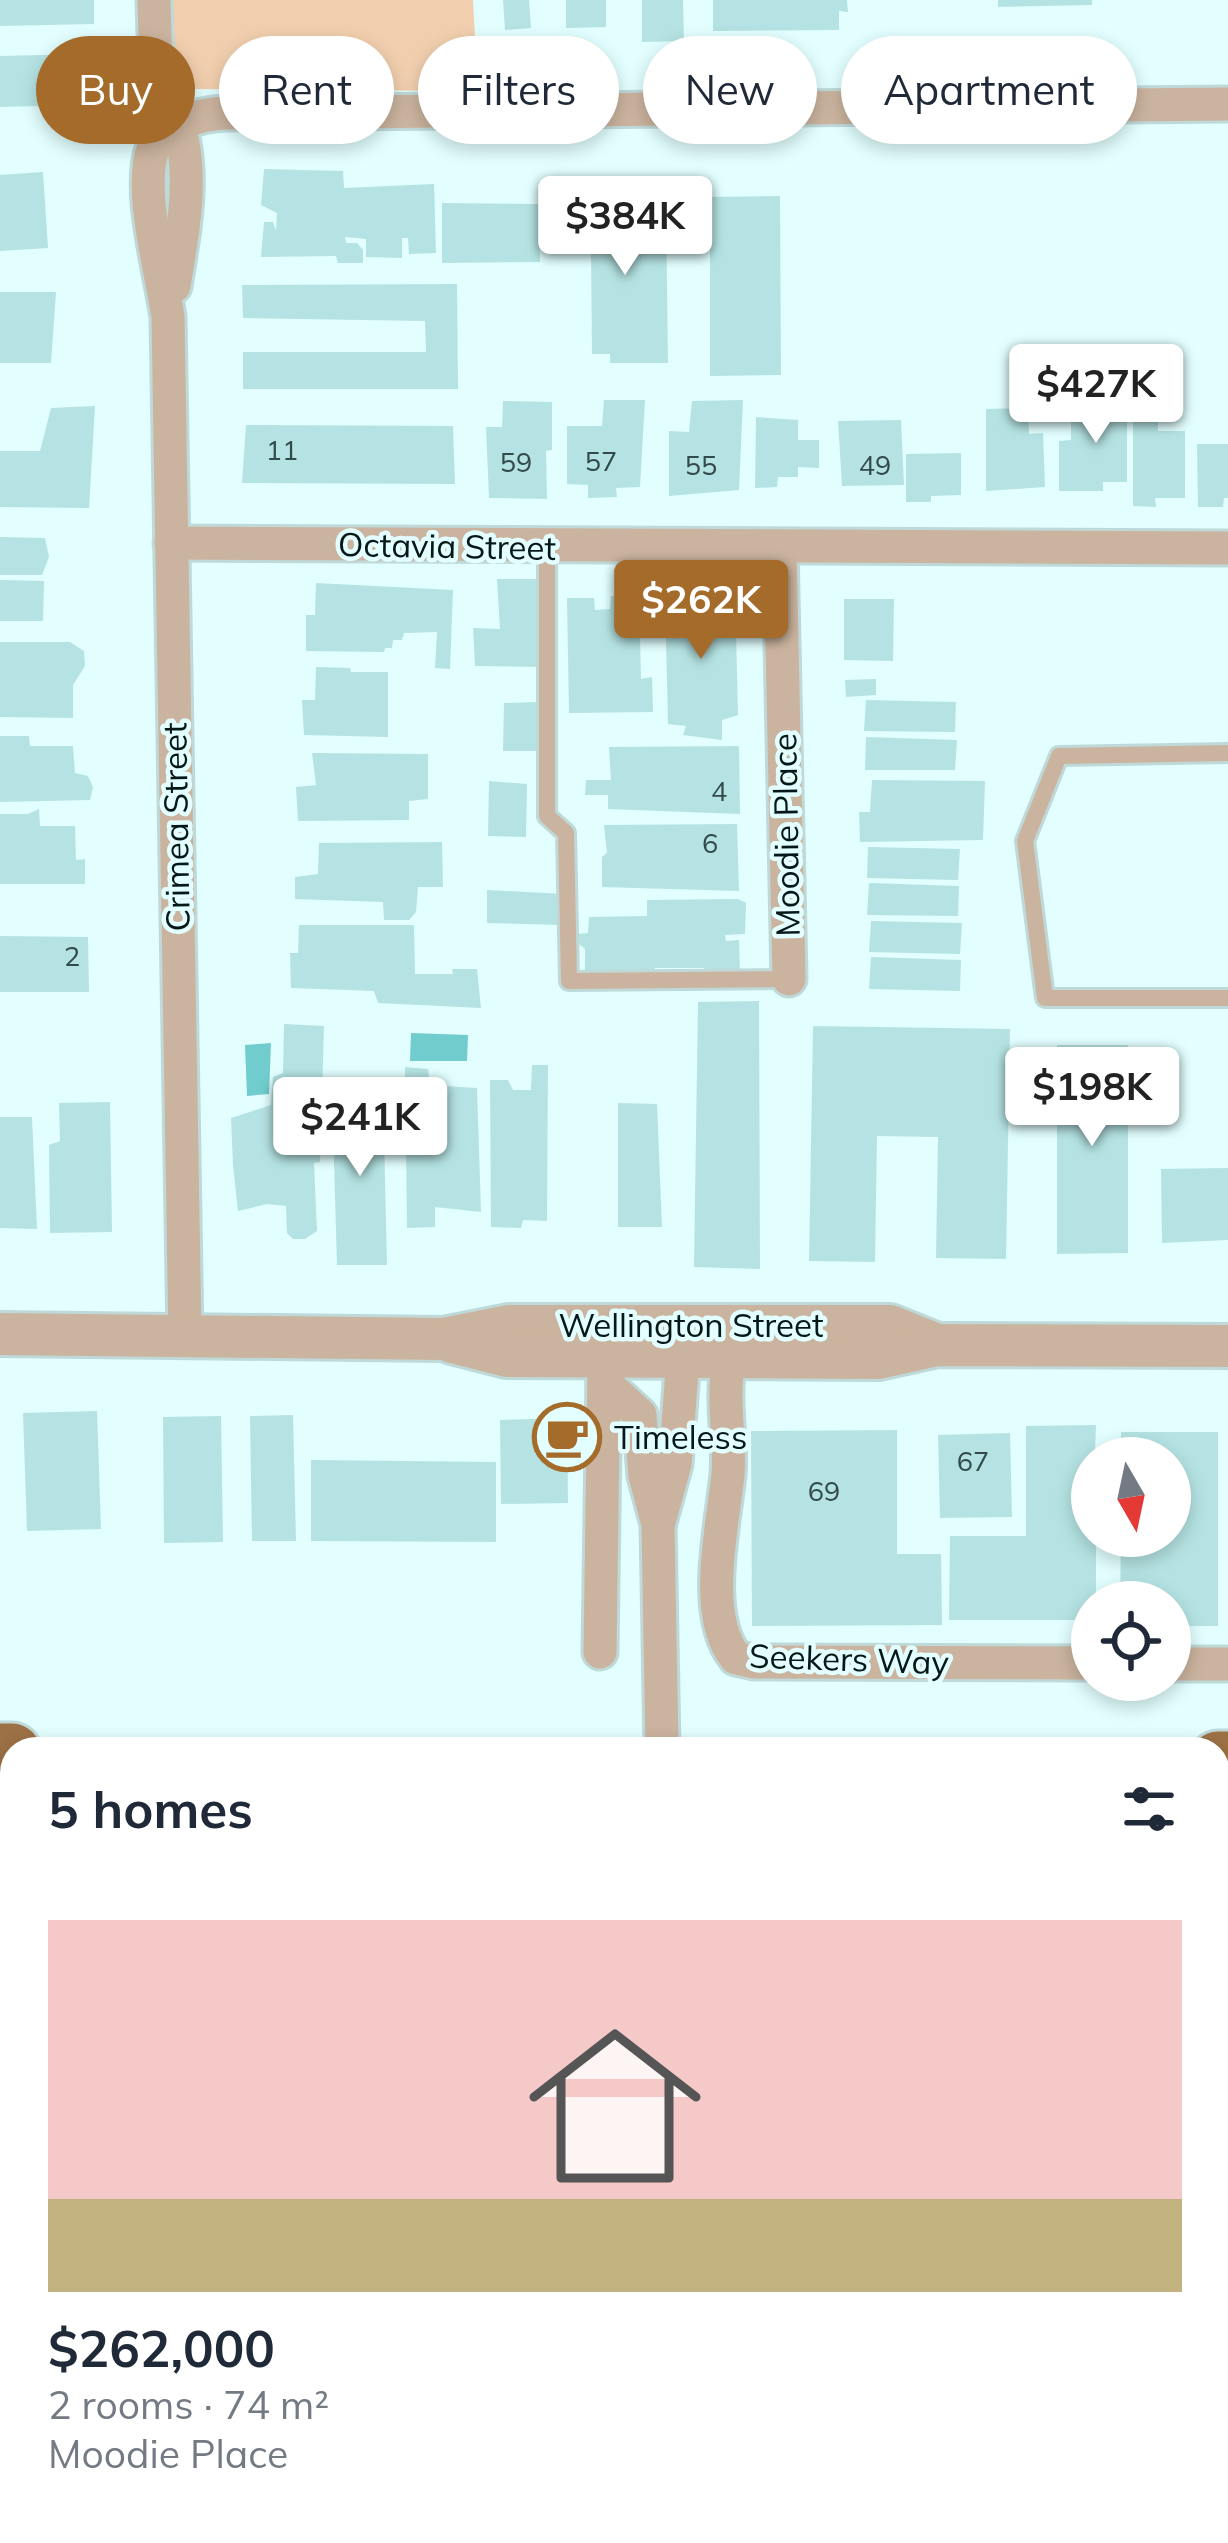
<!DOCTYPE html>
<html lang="en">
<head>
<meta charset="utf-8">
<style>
	body { margin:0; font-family:Mulish,sans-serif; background:#f6f6f7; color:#1f2937; height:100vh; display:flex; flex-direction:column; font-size:45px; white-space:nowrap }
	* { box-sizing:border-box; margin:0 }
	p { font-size:39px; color:#747a83 }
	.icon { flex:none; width:66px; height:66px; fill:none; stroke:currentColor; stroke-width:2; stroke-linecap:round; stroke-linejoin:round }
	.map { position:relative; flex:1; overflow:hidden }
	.sheet { position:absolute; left:0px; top:1737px; width:1230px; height:807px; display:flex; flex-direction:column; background:#fff; border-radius:36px 36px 0 0; box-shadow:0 6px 18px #0003 }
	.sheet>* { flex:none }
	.hud { position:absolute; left:36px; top:36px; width:1158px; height:108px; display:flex; gap:24px }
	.needle { width:78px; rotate:171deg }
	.buttons { position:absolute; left:1071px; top:1437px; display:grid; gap:24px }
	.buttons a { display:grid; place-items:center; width:120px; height:120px; border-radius:50%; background:#fff; box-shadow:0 6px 18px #0003; font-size:60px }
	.price { position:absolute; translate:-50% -102px; padding:0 27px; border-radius:12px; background:#fff; color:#222; font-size:39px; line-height:78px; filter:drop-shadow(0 3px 6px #0008) }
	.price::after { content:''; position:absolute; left:50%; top:72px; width:36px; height:27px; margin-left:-18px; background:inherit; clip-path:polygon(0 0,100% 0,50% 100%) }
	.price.current { background:#a46b2a; color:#fff }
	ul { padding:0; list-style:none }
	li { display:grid; align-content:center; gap:24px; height:636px; padding:0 48px }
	li span { display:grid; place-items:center; height:372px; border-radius:0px; color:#555 }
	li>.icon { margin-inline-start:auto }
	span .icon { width:216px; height:216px; fill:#fffc; stroke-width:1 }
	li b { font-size:51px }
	h2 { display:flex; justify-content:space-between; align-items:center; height:144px; padding:0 48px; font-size:51px }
	.pill { padding:0 42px; border-radius:54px; background:#fff; box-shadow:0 6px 18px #0003; font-size:42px; line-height:108px }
	.pill.current { background:#a46b2a; color:#fff }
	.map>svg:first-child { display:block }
	.green { fill:#f1cfae }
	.water { fill:#71cccd }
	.building { fill:#b5e3e3 }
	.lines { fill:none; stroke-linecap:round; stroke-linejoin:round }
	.service-casing { stroke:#bfd9d9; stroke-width:22 }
	.minor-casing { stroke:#bfd9d9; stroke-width:39 }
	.tertiary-casing { stroke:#bfd9d9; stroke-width:48 }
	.trunk-casing { stroke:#bfd9d9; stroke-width:63 }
	.service { stroke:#cbb49f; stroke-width:16 }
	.minor { stroke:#cbb49f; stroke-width:33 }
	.tertiary { stroke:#cbb49f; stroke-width:42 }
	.trunk { stroke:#9c7145; stroke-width:57 }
	.tram { stroke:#465a5a; stroke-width:3 }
	.labels { text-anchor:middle; stroke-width:9; stroke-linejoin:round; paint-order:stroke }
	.number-label { font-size:27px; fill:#324a4a }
	.street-label { font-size:33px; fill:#061717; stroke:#e2fefe }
	.poi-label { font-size:33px; fill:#061717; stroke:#e2fefe; text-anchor:start }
</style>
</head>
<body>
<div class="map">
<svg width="1228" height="2543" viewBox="0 0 1228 2543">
	<rect width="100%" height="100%" fill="#e2fefe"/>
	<!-- green -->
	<polygon class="green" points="171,0 473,0 478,91 191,89 174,74"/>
	<!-- water -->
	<g class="water">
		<polygon points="411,1033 468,1035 467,1061 410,1061"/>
		<polygon points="271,1043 269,1094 247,1096 245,1045"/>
	</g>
	<!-- building -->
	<g class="building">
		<polygon points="0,0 94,0 94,24 0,26"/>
		<polygon points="503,0 529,0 531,28 505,30"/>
		<polygon points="566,0 606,0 606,27 566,28"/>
		<polygon points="642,0 683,0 684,41 642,42"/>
		<polygon points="713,0 847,0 848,12 839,11 839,30 713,31"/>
		<polygon points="998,0 1092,0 1092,5 998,7"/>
		<polygon points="82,54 83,105 0,107 0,56"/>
		<polygon points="264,169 343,171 344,188 434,184 436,253 409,254 408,238 402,238 402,258 366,257 366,239 345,237 346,243 357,243 363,250 363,263 338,263 336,256 261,257 264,222 273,222 276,231 277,213 261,205"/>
		<polygon points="43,172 48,248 0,251 0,175"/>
		<polygon points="780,196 781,375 710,376 710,197"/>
		<polygon points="442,203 539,204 540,262 442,263"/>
		<polygon points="666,204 668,363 610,363 610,354 592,354 591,251 565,249 564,205"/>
		<polygon points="457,284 458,389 243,389 243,352 426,352 425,321 243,318 242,285"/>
		<polygon points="0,292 56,292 51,363 0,363"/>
		<polygon points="1127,395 1127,482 1103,482 1103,491 1059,491 1059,441 1071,440 1071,415 1088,415 1087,396"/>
		<polygon points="604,400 645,400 640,487 616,488 617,497 588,498 588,485 567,484 567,426 602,426"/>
		<polygon points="743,400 739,490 669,496 669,431 689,432 692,401"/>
		<polygon points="503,401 552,402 552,450 546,451 547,499 489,498 486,427 502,427"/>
		<polygon points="1158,403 1158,431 1185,431 1185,498 1155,498 1156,507 1133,506 1133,404"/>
		<polygon points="95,406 89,508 0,507 0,451 40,451 51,408"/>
		<polygon points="1028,408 1029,434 1043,433 1045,487 986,491 986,409"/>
		<polygon points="756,417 798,420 798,440 819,440 819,468 798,467 798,477 778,477 777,487 755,488"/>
		<polygon points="901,420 904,485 842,486 838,421"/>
		<polygon points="246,425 453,426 455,484 242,483"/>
		<polygon points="1197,444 1228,444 1228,498 1224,498 1223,507 1198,507"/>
		<polygon points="961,453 961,495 931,496 931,502 906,502 906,454"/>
		<polygon points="0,537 45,538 49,557 42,575 0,575"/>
		<polygon points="497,579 538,579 541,667 475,666 473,628 500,629"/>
		<polygon points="0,580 44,581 43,621 0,621"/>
		<polygon points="316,583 453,590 450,669 435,668 437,632 404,633 402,640 393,640 392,648 385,648 384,652 306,651 306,615 315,615"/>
		<polygon points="735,593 738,715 722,720 722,740 683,735 686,726 668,724 665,594"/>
		<polygon points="611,596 639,596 641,679 652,677 653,712 569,713 567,598 594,598 595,610 610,609"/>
		<polygon points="844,599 894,599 893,661 844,660"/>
		<polygon points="0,642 70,642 84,651 85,666 73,685 73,718 0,717"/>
		<polygon points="316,667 350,668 351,672 388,672 388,737 304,735 302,700 315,700"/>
		<polygon points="876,679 876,695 846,697 845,680"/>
		<polygon points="866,700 956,702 955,732 864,731"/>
		<polygon points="539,702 539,751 503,751 504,703"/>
		<polygon points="0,736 29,736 30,746 73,746 75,773 88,776 93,787 90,800 0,802"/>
		<polygon points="866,737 957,740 955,770 865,770"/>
		<polygon points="739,746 740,814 608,809 608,795 585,795 586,780 611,780 609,747"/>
		<polygon points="312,753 428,754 428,799 409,801 409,820 298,821 296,787 316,785"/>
		<polygon points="872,780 985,781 983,840 860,842 859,812 870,812"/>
		<polygon points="489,781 527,784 526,837 488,836"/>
		<polygon points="39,809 40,826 75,826 76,860 85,859 85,884 0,884 0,814 28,814"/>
		<polygon points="737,824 739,891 602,887 602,857 607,853 604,825"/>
		<polygon points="442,842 443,887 418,887 416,912 409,920 384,920 383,902 295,899 295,877 318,874 319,843"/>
		<polygon points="868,847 960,849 958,880 867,878"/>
		<polygon points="869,883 959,886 958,916 867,915"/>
		<polygon points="487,890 564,894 562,925 487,923"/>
		<polygon points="738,899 746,903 745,934 725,935 726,941 739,940 740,971 704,974 704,968 655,968 654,974 585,973 585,949 579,944 579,934 588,933 589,917 647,916 647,900"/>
		<polygon points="871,921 962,923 960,954 869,952"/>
		<polygon points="299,925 414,925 415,974 453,974 452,969 477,969 481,1008 378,1003 374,991 291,988 290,953 298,953"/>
		<polygon points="0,936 88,937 89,992 0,992"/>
		<polygon points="871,957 961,960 960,991 869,989"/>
		<polygon points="759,1001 760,1269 694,1267 698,1002"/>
		<polygon points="284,1024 324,1026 320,1162 314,1163 317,1231 305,1239 293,1239 287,1233 286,1206 267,1204 238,1211 233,1165 231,1118 271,1105 273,1077 283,1073"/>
		<polygon points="813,1026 1010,1029 1006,1259 936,1258 938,1137 877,1136 875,1262 809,1261"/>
		<polygon points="1057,1045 1128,1045 1128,1253 1057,1254"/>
		<polygon points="532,1065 548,1065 547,1221 523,1220 521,1228 491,1227 490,1080 508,1080 513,1090 531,1090"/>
		<polygon points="405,1067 428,1069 430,1085 477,1088 481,1212 435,1207 435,1227 407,1228"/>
		<polygon points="383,1092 387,1265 337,1265 332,1094"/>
		<polygon points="110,1102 112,1232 50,1233 49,1145 60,1141 59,1103"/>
		<polygon points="618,1103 657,1104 662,1227 618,1227"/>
		<polygon points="0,1117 32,1117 37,1229 0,1228"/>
		<polygon points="1228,1168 1228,1240 1162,1243 1161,1169"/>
		<polygon points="97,1411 101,1529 27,1531 23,1413"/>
		<polygon points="293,1415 296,1541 252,1541 250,1416"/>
		<polygon points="221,1416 223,1542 164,1543 163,1417"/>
		<polygon points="567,1418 568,1503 501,1504 500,1420"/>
		<polygon points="1096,1425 1092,1536 1096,1536 1096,1602 1092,1602 1092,1620 949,1620 950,1536 1026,1536 1026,1426"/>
		<polygon points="897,1430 897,1554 941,1554 942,1625 752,1626 751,1431"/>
		<polygon points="1121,1432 1218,1432 1218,1626 1170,1626 1170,1602 1120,1602 1121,1536 1170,1536 1170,1458 1121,1458"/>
		<polygon points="1010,1433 1012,1517 940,1518 938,1435"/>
		<polygon points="311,1460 496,1462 496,1542 311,1541"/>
		<polygon points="1224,2066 1228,2066 1228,2154 1218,2154 1218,2076 1224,2076"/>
		<polygon points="4,2456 12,2456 12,2532 65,2532 64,2543 3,2543"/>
		<rect x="69" y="2532" width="59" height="11"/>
		<rect x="156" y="2532" width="61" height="11"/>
		<rect x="221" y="2532" width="59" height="11"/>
		<polygon points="291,2532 355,2532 354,2543 291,2543"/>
		<rect x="362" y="2532" width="57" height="11"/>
		<rect x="431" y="2532" width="33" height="11"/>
		<polygon points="475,2532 502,2532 502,2543 474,2543"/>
		<rect x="511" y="2532" width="59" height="11"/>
		<rect x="1159" y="2532" width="25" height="11"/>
		<rect x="1188" y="2532" width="31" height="11"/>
	</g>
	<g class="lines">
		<!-- service casing -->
		<g class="service-casing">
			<g id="service">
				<polyline points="547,547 547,816 566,833 569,981 789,979"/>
				<polyline points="1228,753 1059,756 1025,841 1045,998 1228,998"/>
			</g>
		</g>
		<!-- minor casing -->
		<g class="minor-casing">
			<g id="minor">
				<polyline points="154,0 156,69"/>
				<path d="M169 100C198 159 184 223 174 286"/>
				<polyline points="171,543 1228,548"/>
				<polyline points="780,547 789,979"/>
				<path d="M741 1336C714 1374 732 1430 728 1474 723 1525 701 1616 736 1658L754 1662 1092 1663"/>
				<path d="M185 1337 168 317C162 274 138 190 153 149 163 124 201 114 225 113L1228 104"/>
				<polyline points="604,1382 640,1415 645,1476 658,1524 662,1749"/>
				<polyline points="659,1522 675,1464 683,1357"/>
				<polyline points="600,1652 604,1370"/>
				<polyline points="1170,1664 1228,1664"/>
				<polyline points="0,2004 12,2004"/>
				<polyline points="1218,2011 1228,2012"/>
				<polyline points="0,2397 12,2397"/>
				<polyline points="1218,2397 1228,2397"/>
				<polyline points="609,2532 610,2543"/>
				<polyline points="643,2543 648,2532"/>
			</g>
		</g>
		<!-- tertiary casing -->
		<g class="tertiary-casing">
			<g id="tertiary">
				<polyline points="0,1334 443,1339 509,1326 890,1326 937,1345"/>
				<polyline points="452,1342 507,1356 730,1357 878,1358 937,1345 1228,1346"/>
			</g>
		</g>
		<!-- trunk casing -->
		<g class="trunk-casing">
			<g id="trunk">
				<polyline points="0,1752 12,1752"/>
				<polyline points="1218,1760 1228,1760"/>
				<polyline points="0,1883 12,1883"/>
				<polyline points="1218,1887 1228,1887"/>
			</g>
		</g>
		<!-- service -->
		<use href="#service" class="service"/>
		<!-- minor -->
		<use href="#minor" class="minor"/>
		<!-- tertiary -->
		<use href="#tertiary" class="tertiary"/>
		<!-- trunk -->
		<use href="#trunk" class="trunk"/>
		<!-- tram -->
		<g class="tram">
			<polyline points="0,1803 12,1803"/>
			<polyline points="1218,1811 1228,1812"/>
			<polyline points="0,1824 12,1824"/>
			<polyline points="1218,1831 1228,1831"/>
		</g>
	</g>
	<!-- icons -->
	<defs>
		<g id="cafe-ring" transform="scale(3.45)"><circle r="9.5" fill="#e2fefe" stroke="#a46b2a" stroke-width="1.5"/><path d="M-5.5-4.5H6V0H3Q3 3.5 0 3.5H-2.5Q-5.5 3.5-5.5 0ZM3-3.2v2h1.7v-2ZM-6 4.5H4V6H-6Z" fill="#a46b2a"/></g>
	</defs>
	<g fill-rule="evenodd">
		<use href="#cafe-ring" x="567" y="1437"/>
	</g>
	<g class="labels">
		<!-- number labels -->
		<g class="number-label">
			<text x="282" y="460">11</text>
			<text x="601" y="471">57</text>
			<text x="516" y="472">59</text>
			<text x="701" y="475">55</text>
			<text x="875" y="475">49</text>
			<text x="719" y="801">4</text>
			<text x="710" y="853">6</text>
			<text x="72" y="966">2</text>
			<text x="973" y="1471">67</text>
			<text x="824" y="1501">69</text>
		</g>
		<!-- street labels -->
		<g class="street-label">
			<text transform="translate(447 546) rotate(1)" y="12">Octavia Street</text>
			<text transform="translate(176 827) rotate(-91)" y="12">Crimea Street</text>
			<text transform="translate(786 835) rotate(-91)" y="12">Moodie Place</text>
			<text x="691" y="1337">Wellington Street</text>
			<text transform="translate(849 1659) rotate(2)" y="12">Seekers Way</text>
		</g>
		<!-- poi labels -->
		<g class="poi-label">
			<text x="614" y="1449">Timeless</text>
		</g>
	</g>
</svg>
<div class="buttons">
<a><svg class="needle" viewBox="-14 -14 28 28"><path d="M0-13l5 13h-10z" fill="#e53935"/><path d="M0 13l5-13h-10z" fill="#747a83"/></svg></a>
<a><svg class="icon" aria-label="locate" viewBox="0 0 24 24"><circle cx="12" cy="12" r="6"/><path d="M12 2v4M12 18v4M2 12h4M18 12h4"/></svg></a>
</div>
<b class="price" style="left:625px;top:278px">$384K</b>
<b class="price" style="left:1096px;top:446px">$427K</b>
<b class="price current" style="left:701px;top:662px">$262K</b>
<b class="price" style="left:1092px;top:1149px">$198K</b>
<b class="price" style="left:360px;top:1179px">$241K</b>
<div class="hud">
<a class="pill current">Buy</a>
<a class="pill">Rent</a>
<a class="pill">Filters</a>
<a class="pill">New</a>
<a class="pill">Apartment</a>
</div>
<section class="sheet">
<h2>5 homes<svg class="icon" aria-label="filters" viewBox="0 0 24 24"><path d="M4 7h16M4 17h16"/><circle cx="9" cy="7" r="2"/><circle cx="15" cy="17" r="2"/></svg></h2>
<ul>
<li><span style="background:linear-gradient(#f6c9c9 75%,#c2b280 0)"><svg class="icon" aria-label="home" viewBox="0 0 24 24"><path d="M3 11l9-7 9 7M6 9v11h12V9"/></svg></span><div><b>$262,000</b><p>2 rooms · 74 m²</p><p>Moodie Place</p></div></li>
</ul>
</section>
</div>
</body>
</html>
